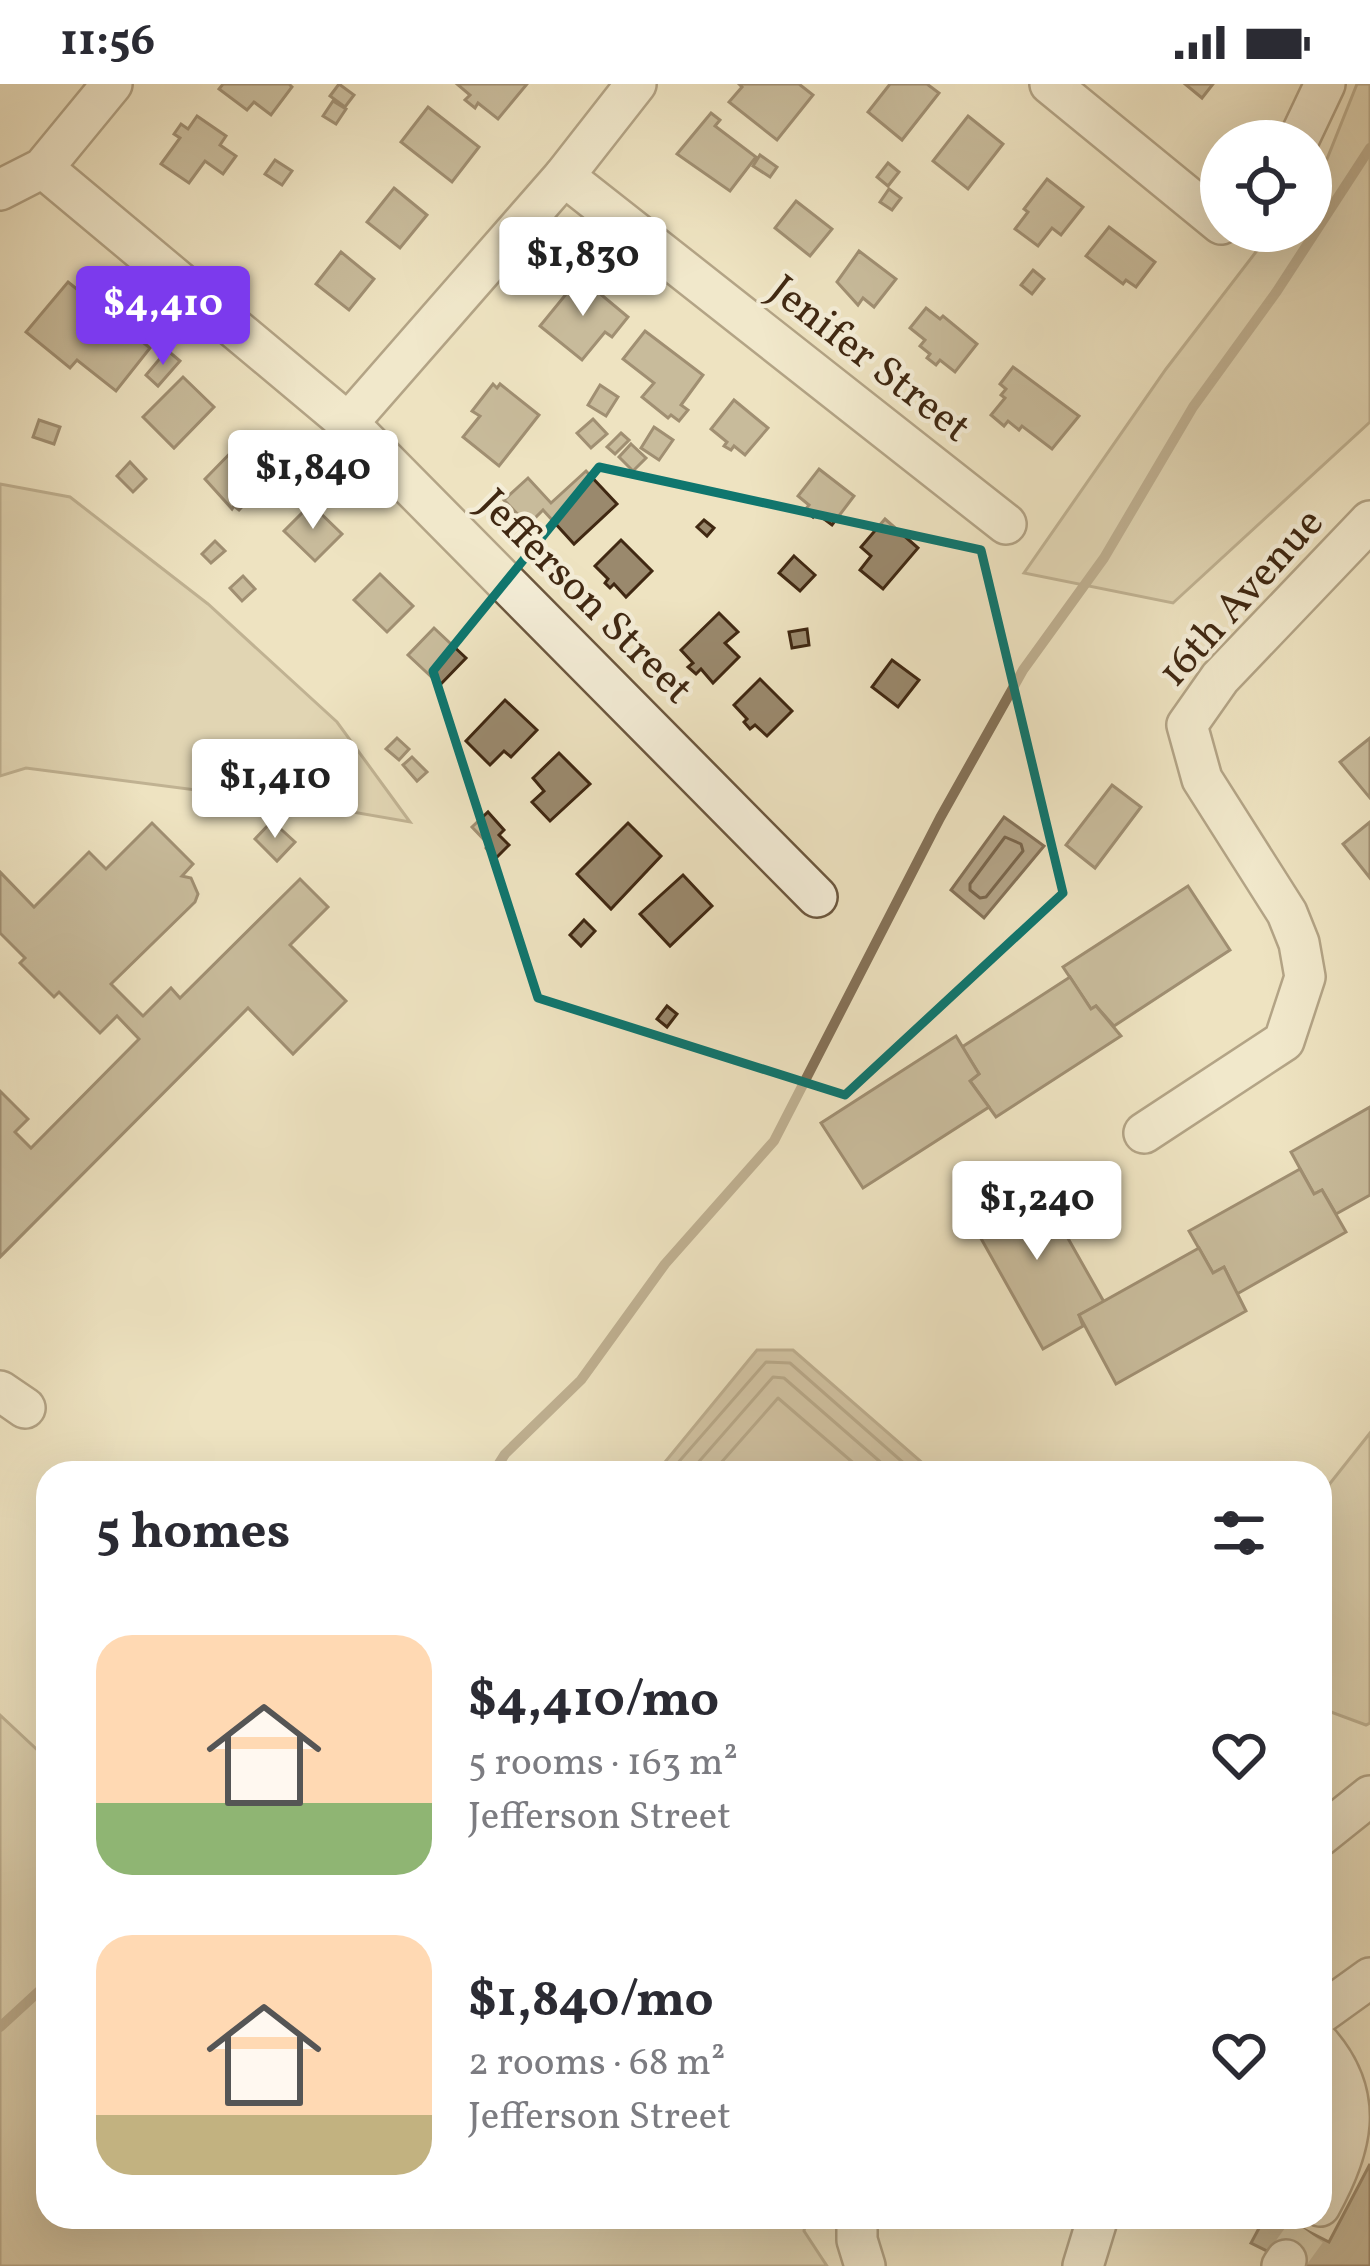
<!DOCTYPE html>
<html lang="en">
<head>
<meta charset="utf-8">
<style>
	body { margin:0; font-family:Vollkorn,serif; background:#f7f7f7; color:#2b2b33; height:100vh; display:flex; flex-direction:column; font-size:45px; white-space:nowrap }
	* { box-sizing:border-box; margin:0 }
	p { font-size:39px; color:#7c7c81 }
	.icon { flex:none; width:66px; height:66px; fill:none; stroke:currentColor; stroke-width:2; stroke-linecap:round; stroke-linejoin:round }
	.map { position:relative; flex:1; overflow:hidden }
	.side { position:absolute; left:36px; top:1377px; width:1296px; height:768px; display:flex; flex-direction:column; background:#fff; border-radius:36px; box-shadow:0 12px 48px #0002 }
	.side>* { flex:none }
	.fabs { position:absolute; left:1200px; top:36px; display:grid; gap:24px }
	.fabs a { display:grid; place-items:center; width:132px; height:132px; border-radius:50%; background:#fff; box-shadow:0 12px 48px #0002; font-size:60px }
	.price { position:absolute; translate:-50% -102px; padding:0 27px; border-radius:12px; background:#fff; color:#222; font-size:39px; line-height:78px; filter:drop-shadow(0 3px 6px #0008) }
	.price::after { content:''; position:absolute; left:50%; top:72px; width:36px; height:27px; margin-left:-18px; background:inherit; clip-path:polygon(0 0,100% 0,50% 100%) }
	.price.on { background:#7c3aed; color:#fff }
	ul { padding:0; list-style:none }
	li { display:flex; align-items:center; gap:36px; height:300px; padding:0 60px }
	li span { display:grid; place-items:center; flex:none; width:336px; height:240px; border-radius:36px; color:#555 }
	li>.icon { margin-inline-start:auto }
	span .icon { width:144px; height:144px; fill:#fffc; stroke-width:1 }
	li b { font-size:51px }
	h2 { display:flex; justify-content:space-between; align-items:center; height:144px; padding:0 60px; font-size:51px }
	.status { display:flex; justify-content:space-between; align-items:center; height:84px; padding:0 60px; background:#fff; direction:ltr }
	.status svg { height:33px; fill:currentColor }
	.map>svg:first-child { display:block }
	.green { fill:#d0c3a3; stroke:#88765a; stroke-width:3 }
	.water { fill:#b3a386; stroke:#857258; stroke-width:3 }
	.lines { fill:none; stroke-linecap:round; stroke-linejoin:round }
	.shore { stroke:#7a664c; stroke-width:3 }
	.stream { stroke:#857258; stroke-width:10 }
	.building { fill:#9a896d; stroke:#402812; stroke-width:3 }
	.minor-tunnel { stroke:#cbbe9e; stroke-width:39; stroke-dasharray:39 20; stroke-linecap:butt }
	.minor-casing { stroke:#6c573e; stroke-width:44 }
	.minor { stroke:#f4edd7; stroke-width:39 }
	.marked { fill:none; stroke:#0f766e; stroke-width:9; stroke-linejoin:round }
	.labels { text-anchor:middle; stroke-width:9; stroke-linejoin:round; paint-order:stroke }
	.street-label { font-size:42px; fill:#402812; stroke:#f4edd7 }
</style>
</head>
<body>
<div class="status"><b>11:56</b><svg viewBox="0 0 49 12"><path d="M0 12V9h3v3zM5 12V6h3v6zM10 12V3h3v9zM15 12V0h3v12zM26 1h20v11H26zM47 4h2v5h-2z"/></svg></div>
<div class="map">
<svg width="1370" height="2182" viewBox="0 0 1370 2182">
	<rect width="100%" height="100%" fill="#eee3c1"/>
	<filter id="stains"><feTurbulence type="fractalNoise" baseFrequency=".00167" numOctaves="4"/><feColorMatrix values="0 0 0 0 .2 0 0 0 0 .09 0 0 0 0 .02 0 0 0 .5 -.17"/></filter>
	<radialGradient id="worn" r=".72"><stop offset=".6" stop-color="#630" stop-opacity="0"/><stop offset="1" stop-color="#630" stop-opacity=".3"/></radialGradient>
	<!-- green -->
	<g class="green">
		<polygon points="1357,0 1370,0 1370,338 1173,519 1024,489 1166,285 1272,147 1311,147 1311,96 1327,75"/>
		<polygon points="0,400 70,413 208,520 337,638 410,738 312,721 26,684 0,692"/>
		<polygon points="1370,1349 1370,1639 1366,1641 1320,1624 1320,1412"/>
		<polygon points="0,1631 48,1676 48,2133 807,2133 804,2147 827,2182 0,2182"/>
	</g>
	<!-- water -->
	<g class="water">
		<polygon points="1004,733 1044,762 984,834 951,806"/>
		<polygon points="757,1266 793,1266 934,1389 656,1389"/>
	</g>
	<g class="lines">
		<!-- shore -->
		<g class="shore">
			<polygon points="1005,753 1021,760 1023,767 986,813 980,814 970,806 970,800"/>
			<polyline points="669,1389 766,1278 790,1279 915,1389"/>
			<polyline points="689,1389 773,1293 784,1294 893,1389"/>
			<polyline points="712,1389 778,1314 865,1389"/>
		</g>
		<!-- stream -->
		<g class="stream">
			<polyline points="493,1389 505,1370 581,1296 665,1180 774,1057 940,734 1023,586 1104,474 1193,323 1277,207 1370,64"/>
			<polyline points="0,1943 48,1899"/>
		</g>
	</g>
	<!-- building -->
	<g class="building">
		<polygon points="223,0 289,0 292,3 271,31 254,18 247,26 219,5"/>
		<polygon points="339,0 354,11 345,23 330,12"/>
		<polygon points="457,0 527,0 498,35 478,19 475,24 465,16 470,11"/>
		<polygon points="739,0 799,0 813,11 777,56 729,18 742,3"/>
		<polygon points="890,0 927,0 939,9 902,56 868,28"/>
		<polygon points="1185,0 1213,0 1202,14"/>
		<polygon points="333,17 346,25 336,40 323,32"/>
		<polygon points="428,23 479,63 452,98 401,58"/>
		<polygon points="711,29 720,36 715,42 756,73 730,107 677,70"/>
		<polygon points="197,32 226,52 220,61 236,72 223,90 205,77 189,99 161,80 180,54 174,50 181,40 188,45"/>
		<polygon points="968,32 1003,60 968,105 933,77"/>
		<polygon points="760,71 777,83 770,93 753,82"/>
		<polygon points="275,76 292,87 282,101 265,90"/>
		<polygon points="888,79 899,88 888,102 877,93"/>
		<polygon points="1047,95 1083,123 1061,151 1052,144 1038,162 1015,145 1028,128 1024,125"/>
		<polygon points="394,104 427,131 400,164 367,138"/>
		<polygon points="889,105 901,114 892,126 880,118"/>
		<polygon points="796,117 832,145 810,172 775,144"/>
		<polygon points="1109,143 1155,178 1136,203 1126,196 1123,200 1086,172"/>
		<polygon points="859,167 896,195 874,223 863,214 858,221 837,198"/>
		<polygon points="341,168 374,195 349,226 316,200"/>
		<polygon points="1033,186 1044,195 1032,210 1021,201"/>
		<polygon points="580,193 628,233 612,253 605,248 582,276 540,242"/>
		<polygon points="68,198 150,264 116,307 77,276 70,284 26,248"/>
		<polygon points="926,224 940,235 943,232 977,260 955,288 940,276 936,281 927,274 930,270 920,262 925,256 910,244"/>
		<polygon points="645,247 703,291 681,321 688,326 679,337 671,331 668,334 642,313 654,299 623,275"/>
		<polygon points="167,266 180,277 158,302 146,291"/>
		<polygon points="1013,283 1079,332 1052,365 1022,342 1019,346 1008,337 1004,342 991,331 1005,314 1001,311 1006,305 1000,300"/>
		<polygon points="183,293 214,323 174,364 143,333"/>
		<polygon points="493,300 497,304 500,300 539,331 499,382 463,353 480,332 472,327"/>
		<polygon points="600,301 618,313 606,332 588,321"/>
		<polygon points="734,316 768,344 745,371 734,362 731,366 724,362 727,358 711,345"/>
		<polygon points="593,335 607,350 591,364 577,349"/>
		<polygon points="39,336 60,343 54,360 33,353"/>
		<polygon points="654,343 673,356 659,376 641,364"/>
		<polygon points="621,349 629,356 615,370 607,363"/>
		<polygon points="244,355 277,385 239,426 234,422 232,425 205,395"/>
		<polygon points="631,360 646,374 633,387 619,373"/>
		<polygon points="130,378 146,395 133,408 117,392"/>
		<polygon points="819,385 854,412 832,441 816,429 813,433 805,426 809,421 798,412"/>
		<polygon points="586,387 617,420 574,460 543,426 528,441 504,416 528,394 551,419"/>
		<polygon points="311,420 342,450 315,477 284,447"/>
		<polygon points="885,435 918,464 883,505 860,486 871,472 861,463"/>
		<polygon points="704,436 714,444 707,452 697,443"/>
		<polygon points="621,456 652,487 626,513 614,500 610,504 605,499 608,495 595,482"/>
		<polygon points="215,457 225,467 211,479 202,470"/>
		<polygon points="794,472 815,491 800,507 779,489"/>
		<polygon points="380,490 413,522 387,548 354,516"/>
		<polygon points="243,492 255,505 242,517 230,504"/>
		<polygon points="719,529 738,548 725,559 739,573 713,599 701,585 696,590 688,583 693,579 681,566"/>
		<polygon points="434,544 466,574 440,601 408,571"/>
		<polygon points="807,545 809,561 792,564 789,548"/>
		<polygon points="892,576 919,596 898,623 872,603"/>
		<polygon points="760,595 792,627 767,652 755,641 750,645 744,638 747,635 734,621"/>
		<polygon points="505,616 537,646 511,673 504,667 490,681 466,657"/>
		<polygon points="397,654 409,665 399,676 386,665"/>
		<polygon points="1370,654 1370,714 1340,678"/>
		<polygon points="559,669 590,700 550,737 532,718 544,707 533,694"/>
		<polygon points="412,673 427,688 417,697 403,681"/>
		<polygon points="1112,701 1141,723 1095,784 1066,761"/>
		<polygon points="488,728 504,746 499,751 509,761 495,775 486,764 489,761 472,743"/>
		<polygon points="272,737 295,758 277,777 255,755"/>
		<polygon points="1370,738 1370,794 1343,760"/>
		<polygon points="152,739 193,780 182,792 191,794 198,810 195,818 111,900 143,932 171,904 180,914 300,795 328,823 290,861 346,917 293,970 248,924 0,1173 0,1007 28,1035 15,1048 31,1064 139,955 117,932 100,949 59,908 54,913 20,879 25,874 0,849 0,788 34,823 89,768 106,785"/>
		<polygon points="628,739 661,772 611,825 577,790"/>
		<polygon points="683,791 712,822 670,862 640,830"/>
		<polygon points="1188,802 1230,866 1114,942 1096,922 1091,925 1063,883"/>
		<polygon points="584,836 595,847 581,862 570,851"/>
		<polygon points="1070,893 1091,925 1096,922 1121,952 996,1033 970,997 979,990 962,963"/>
		<polygon points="667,922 677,930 667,943 657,935"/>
		<polygon points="956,952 979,990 970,997 989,1023 863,1104 821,1039"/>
		<polygon points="1370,1023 1370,1111 1336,1130 1322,1106 1314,1110 1291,1068"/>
		<polygon points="1300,1085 1314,1110 1322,1106 1346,1148 1237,1210 1224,1183 1213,1189 1189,1147"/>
		<polygon points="1035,1096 1104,1218 1079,1231 1083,1242 1043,1265 969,1133"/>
		<polygon points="1199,1164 1213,1189 1224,1183 1246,1227 1116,1300 1079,1231"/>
		<polygon points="1370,2080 1370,2182 1297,2182 1251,2159 1265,2133 1280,2133 1329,2158"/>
	</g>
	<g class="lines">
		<!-- minor-tunnel -->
		<polyline class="minor-tunnel" points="1286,2176 1307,2147"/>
		<!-- minor casing -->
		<g class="minor-casing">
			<g id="minor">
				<polyline points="1050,0 1221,140"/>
				<polyline points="1298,57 1325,0"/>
				<polyline points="43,84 348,339 817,813"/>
				<polyline points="564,92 1006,440"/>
				<polyline points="0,106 43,84 112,0"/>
				<polyline points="348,339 564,92 636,0"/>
				<polyline points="1144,1049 1284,957 1305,893 1299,859 1287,829 1202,695 1187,641 1220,594 1370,437"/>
				<polyline points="0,1307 25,1324"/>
				<polyline points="1320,1752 1370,1712"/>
				<polyline points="1320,1930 1370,1894"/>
				<path d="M1320 1960C1366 2014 1351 2066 1320 2122"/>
				<polyline points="857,2133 857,2156 865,2182"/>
				<polyline points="1083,2182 1098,2133"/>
				<polyline points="1282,2182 1286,2176"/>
			</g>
		</g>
		<!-- minor -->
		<use href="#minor" class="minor"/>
	</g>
	<!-- marked area -->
	<path d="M0 0H1370V2182H0ZM599 383 981 466 1063 809 845 1011 538 914 433 587Z" fill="#eee3c1" fill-opacity=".55" fill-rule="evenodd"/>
	<path class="marked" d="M599 383 981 466 1063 809 845 1011 538 914 433 587Z"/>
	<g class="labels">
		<!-- street labels -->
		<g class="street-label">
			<text transform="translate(871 273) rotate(38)" y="15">Jenifer Street</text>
			<text transform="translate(587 511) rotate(45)" y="15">Jefferson Street</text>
			<text transform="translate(1239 512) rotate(-48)" y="15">16th Avenue</text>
		</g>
	</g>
	<rect width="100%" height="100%" filter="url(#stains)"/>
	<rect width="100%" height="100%" fill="url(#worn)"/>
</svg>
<div class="fabs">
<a><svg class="icon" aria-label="locate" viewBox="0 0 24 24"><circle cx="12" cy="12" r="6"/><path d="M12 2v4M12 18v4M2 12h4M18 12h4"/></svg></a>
</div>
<b class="price" style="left:583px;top:235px">$1,830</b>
<b class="price on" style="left:163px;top:284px">$4,410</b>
<b class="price" style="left:313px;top:448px">$1,840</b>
<b class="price" style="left:275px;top:757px">$1,410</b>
<b class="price" style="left:1037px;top:1179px">$1,240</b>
<section class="side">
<h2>5 homes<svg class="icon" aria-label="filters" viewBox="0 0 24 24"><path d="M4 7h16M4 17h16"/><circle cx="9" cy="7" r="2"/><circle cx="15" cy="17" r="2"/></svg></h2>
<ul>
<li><span style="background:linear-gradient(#ffd9b3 70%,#8fb573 0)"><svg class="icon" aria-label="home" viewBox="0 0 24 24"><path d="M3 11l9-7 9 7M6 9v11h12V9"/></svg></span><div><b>$4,410/mo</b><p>5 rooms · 163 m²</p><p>Jefferson Street</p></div><svg class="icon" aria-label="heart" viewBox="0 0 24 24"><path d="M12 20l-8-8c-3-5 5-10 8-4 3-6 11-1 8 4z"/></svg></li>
<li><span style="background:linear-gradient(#ffd9b3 75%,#c2b280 0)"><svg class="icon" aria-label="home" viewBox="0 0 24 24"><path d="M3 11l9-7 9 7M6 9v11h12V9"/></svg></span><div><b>$1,840/mo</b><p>2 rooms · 68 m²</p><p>Jefferson Street</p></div><svg class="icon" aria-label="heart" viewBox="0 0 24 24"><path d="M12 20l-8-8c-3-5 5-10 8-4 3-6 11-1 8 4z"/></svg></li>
</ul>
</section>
</div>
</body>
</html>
